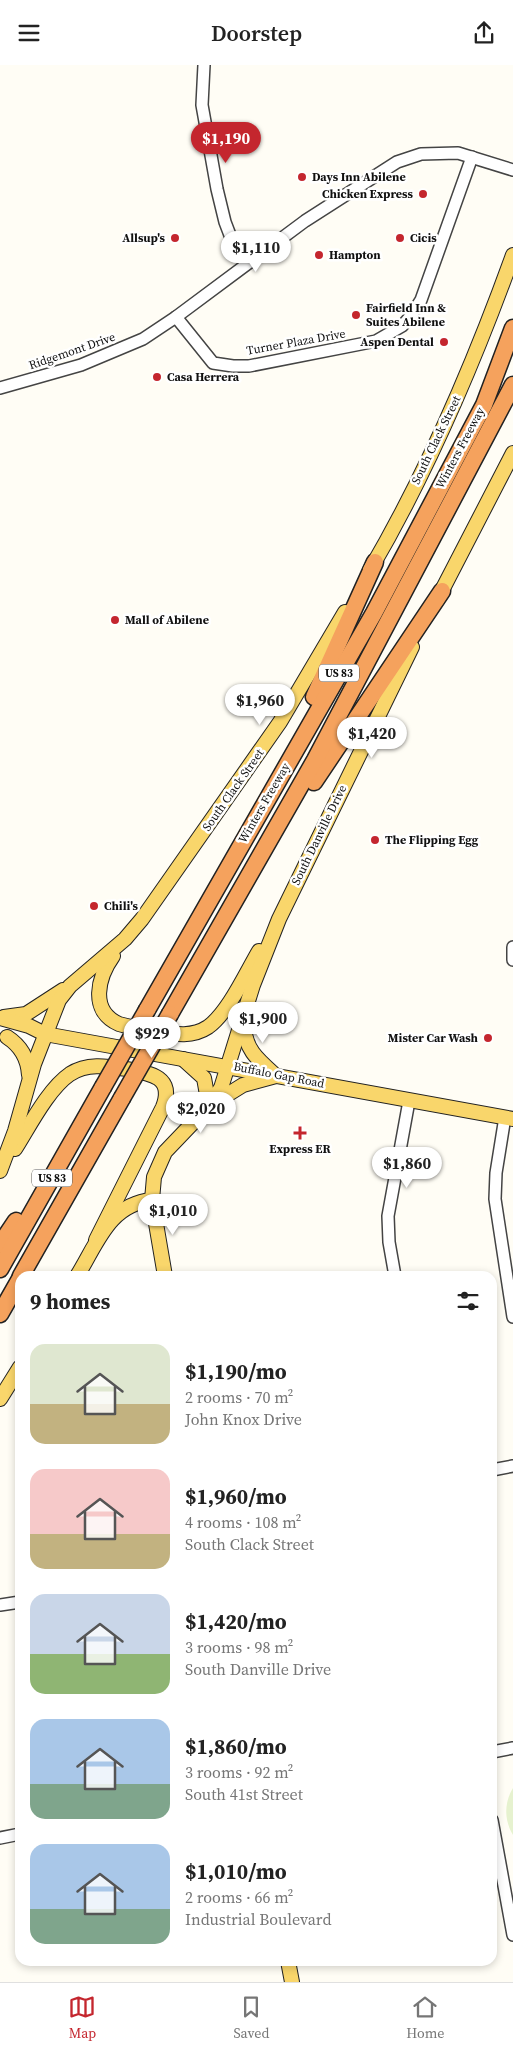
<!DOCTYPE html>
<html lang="en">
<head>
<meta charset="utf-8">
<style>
	body { margin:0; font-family:"Source Serif 4",serif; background:#f6f6f6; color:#222; height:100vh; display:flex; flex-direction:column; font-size:19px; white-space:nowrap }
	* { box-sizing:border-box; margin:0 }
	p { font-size:16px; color:#767676 }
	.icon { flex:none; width:28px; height:28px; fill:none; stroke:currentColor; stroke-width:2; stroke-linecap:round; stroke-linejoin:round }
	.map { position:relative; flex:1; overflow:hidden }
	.sheet { position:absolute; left:15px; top:1206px; width:482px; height:695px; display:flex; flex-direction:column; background:#fff; border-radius:15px; box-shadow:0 2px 8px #0003 }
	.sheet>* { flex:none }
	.price { position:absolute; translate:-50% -42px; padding:0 11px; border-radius:18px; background:#fff; color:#222; font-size:16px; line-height:32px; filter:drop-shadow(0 1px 2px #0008) }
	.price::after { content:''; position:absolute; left:50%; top:30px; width:15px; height:11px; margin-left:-8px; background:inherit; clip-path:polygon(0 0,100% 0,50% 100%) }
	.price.selected { background:#c4262e; color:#fff }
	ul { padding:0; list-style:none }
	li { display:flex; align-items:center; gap:15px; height:125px; padding:0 15px }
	li span { display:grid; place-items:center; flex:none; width:140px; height:100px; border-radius:15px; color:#555 }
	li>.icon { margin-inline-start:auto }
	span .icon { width:60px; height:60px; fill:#fffc; stroke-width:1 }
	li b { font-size:21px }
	h2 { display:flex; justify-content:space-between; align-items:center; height:60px; padding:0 15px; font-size:21px }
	header { display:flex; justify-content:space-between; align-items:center; height:65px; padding:0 15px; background:#fff; font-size:22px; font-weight:600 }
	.dock { display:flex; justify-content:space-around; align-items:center; height:70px; border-top:1px solid #e0e0e0; background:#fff; font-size:14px; color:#767676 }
	.dock a { display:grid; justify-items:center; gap:2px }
	.dock .selected { color:#c4262e }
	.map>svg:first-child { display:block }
	.pitch { fill:#e6f2cf }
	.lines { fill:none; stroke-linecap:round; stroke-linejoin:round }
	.minor-casing { stroke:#444; stroke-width:14 }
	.major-casing { stroke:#222; stroke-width:16 }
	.highway-casing { stroke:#222; stroke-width:19 }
	.minor { stroke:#fff; stroke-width:11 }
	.major { stroke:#f9d66b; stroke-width:14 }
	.highway { stroke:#f5a25d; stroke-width:16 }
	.highway-bridge-casing { stroke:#222; stroke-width:19; stroke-linecap:butt }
	.highway-bridge { stroke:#f5a25d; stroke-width:16 }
	.poi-dot { fill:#c4262e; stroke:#fff; stroke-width:2 }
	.labels { text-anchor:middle; stroke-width:5; stroke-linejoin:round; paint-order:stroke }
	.shield { fill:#fff; stroke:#585858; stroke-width:1 }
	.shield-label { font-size:11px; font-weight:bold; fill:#111 }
	.poi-label { font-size:12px; font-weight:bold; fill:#111; stroke:#fff; text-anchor:start }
	.street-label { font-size:12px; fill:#111; stroke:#fff }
</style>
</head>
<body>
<header><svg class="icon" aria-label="menu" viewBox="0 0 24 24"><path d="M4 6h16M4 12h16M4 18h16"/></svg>Doorstep<svg class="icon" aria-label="share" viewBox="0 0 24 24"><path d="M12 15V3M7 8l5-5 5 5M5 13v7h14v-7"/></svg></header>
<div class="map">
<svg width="513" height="1917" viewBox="0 0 513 1917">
	<rect width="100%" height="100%" fill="#fffdf5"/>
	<!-- pitch -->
	<path class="pitch" d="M513 1723V1770C504 1755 504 1738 513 1723Z"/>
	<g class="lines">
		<!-- minor casing -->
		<g class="minor-casing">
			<g id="minor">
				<polyline points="204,0 202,40 217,124 225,157 233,178 246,199"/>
				<polyline points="176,252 213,298 233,301 249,301 376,276 402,261 411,251 421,235 472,92"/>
				<polyline points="0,323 81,300 143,274 176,252 305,156 397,97 421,89 458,88 513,105"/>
				<polyline points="513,882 513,895"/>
				<polyline points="505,1052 496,1108 495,1134 513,1252"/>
				<polyline points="395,1211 389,1177 388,1151 409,1036"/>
				<polyline points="492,1405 513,1401"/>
				<polyline points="0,1540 20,1537"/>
				<polyline points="492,1687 513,1683"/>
				<polyline points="492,1755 513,1870"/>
				<polyline points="0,1773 20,1769"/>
			</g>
		</g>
		<!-- major casing -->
		<g class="major-casing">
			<g id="major">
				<path d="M370 505C428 406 474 298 513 190"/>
				<polyline points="437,535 513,388"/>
				<path d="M113 891C98 912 89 946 119 959 128 962 140 963 149 965 170 968 190 974 208 962 228 948 246 908 259 886"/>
				<polyline points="4,952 26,949 63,925"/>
				<polyline points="0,953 29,961 45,969 513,1054"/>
				<path d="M244 960C245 984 257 994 274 1009"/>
				<path d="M7 972C21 981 28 993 29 1010"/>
				<polyline points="183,994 204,1013 209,1041"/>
				<polyline points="214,1038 243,1020 276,1011"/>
				<path d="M15 1084C29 1062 48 1024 70 1009 87 998 106 1001 126 1004 149 1008 175 1011 163 1042L96 1175"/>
				<polyline points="0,1106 15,1066 34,999 59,935 70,921 125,874 142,854 280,657 345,547"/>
				<path d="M77 1211C97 1179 109 1139 152 1135"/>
				<polyline points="165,1211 152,1135 154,1112 165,1087 209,1041 221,1023 253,920 279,854 412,582"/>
				<polyline points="0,1334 20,1302"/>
				<polyline points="288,1896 292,1917"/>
			</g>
		</g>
		<!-- highway casing -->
		<g class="highway-casing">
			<g id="highway">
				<polyline points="314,632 375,497"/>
				<polyline points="314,717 442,526"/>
				<polyline points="147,945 374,548 484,340 513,263"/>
				<polyline points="170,949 315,695 513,320"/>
				<polyline points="0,1180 16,1156"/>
				<polyline points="0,1204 103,1022"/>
				<polyline points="21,1211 122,1033"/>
				<polyline points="0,1249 20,1214"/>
			</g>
		</g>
		<!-- minor -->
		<use href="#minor" class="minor"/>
		<!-- major -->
		<use href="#major" class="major"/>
		<!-- highway -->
		<use href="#highway" class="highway"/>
		<!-- highway-bridge casing -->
		<g class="highway-bridge-casing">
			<g id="highway-bridge">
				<polyline points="103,1022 147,945"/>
				<polyline points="122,1033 170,949"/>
			</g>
		</g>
		<!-- highway-bridge -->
		<use href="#highway-bridge" class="highway-bridge"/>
	</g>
	<!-- markers -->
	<g class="poi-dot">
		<circle cx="302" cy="112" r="5"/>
		<circle cx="423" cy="129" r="5"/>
		<circle cx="175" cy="173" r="5"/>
		<circle cx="400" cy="173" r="5"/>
		<circle cx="319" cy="190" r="5"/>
		<circle cx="356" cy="250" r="5"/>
		<circle cx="444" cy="277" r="5"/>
		<circle cx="157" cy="312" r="5"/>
		<circle cx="115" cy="555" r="5"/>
		<circle cx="375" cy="775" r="5"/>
		<circle cx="94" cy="841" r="5"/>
		<circle cx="488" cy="973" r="5"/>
		<path d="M297.5 1060.5h5v5h5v5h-5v5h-5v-5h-5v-5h5z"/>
	</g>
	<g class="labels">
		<!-- shield labels -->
		<g class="shield">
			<rect x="319" y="599.5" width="40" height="17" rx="4"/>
			<rect x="32" y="1104.5" width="40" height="17" rx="4"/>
		</g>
		<g class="shield-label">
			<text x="339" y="612">US 83</text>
			<text x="52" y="1117">US 83</text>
		</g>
		<!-- poi labels -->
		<g class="poi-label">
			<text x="312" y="116">Days Inn Abilene</text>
			<text x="413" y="133" text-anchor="end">Chicken Express</text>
			<text x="165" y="177" text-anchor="end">Allsup's</text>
			<text x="410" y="177">Cicis</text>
			<text x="329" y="194">Hampton</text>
			<text x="366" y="247">Fairfield Inn &amp;<tspan x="366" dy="14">Suites Abilene</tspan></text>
			<text x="434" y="281" text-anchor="end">Aspen Dental</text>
			<text x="167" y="316">Casa Herrera</text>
			<text x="125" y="559">Mall of Abilene</text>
			<text x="385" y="779">The Flipping Egg</text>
			<text x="104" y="845">Chili's</text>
			<text x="478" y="977" text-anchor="end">Mister Car Wash</text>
			<text x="300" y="1088" text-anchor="middle">Express ER</text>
		</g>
		<!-- street labels -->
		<g class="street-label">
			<text transform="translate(296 277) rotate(-10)" y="4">Turner Plaza Drive</text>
			<text transform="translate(72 286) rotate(-19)" y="4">Ridgemont Drive</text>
			<text transform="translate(436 375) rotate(-64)" y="4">South Clack Street</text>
			<text transform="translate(460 383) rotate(-62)" y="4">Winters Freeway</text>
			<text transform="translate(233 725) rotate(-55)" y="4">South Clack Street</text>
			<text transform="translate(264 738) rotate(-60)" y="4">Winters Freeway</text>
			<text transform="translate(319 770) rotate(-64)" y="4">South Danville Drive</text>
			<text transform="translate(279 1010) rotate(11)" y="4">Buffalo Gap Road</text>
		</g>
	</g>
</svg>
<b class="price selected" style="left:226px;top:99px">$1,190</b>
<b class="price" style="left:256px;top:208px">$1,110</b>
<b class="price" style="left:260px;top:661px">$1,960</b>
<b class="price" style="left:372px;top:694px">$1,420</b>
<b class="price" style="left:263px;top:979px">$1,900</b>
<b class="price" style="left:152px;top:994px">$929</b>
<b class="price" style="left:201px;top:1069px">$2,020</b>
<b class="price" style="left:407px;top:1124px">$1,860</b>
<b class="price" style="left:173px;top:1171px">$1,010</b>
<section class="sheet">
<h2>9 homes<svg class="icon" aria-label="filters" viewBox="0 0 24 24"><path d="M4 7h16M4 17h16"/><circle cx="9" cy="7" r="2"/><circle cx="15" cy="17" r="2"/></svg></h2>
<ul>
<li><span style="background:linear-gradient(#dfe7d0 60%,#c2b280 0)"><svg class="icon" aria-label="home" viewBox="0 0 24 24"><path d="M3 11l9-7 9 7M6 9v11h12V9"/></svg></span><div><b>$1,190/mo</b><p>2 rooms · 70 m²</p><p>John Knox Drive</p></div></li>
<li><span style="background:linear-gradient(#f6c9c9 65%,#c2b280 0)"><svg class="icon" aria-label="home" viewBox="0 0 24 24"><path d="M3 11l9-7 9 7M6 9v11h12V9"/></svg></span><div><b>$1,960/mo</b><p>4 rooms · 108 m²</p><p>South Clack Street</p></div></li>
<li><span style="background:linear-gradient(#c9d6e8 60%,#8fb573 0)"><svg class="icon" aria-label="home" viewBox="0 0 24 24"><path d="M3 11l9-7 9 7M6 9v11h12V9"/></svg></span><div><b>$1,420/mo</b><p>3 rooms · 98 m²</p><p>South Danville Drive</p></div></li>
<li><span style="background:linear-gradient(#a9c7e8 65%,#7fa58c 0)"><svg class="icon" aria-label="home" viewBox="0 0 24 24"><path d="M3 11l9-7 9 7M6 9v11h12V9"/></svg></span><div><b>$1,860/mo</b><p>3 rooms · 92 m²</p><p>South 41st Street</p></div></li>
<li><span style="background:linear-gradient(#a9c7e8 65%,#7fa58c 0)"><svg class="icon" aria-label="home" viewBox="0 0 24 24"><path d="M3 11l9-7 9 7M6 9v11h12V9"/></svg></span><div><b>$1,010/mo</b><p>2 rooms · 66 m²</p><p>Industrial Boulevard</p></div></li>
</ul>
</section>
</div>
<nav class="dock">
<a class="selected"><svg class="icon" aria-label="map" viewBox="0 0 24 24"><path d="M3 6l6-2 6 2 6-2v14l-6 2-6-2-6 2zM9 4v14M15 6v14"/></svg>Map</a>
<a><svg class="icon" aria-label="saved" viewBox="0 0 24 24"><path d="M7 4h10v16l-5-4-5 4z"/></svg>Saved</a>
<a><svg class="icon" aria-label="home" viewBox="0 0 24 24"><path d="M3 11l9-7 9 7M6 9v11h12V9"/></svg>Home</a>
</nav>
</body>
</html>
